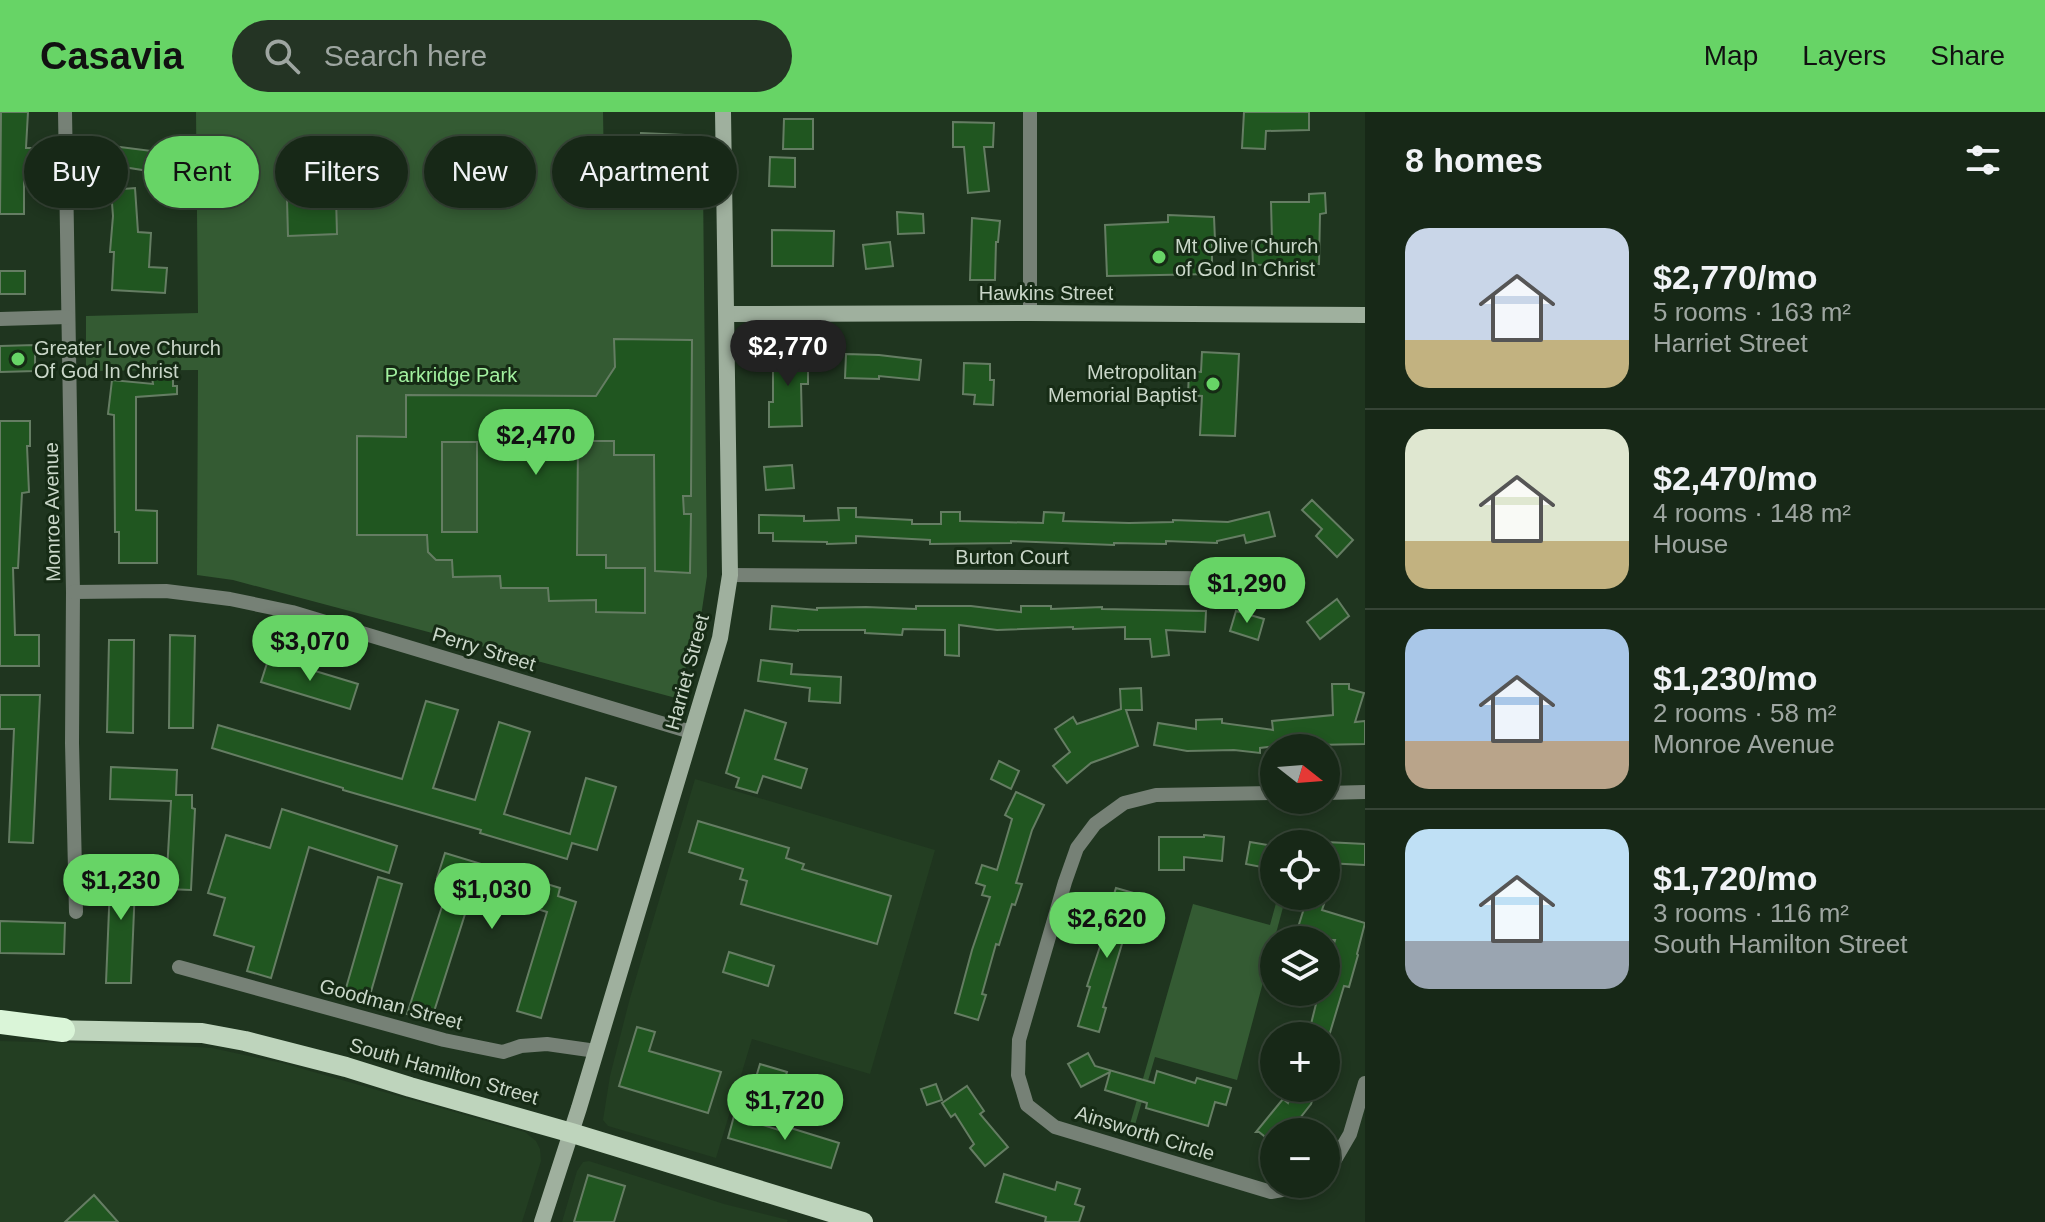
<!DOCTYPE html>
<html lang="en">
<head>
<meta charset="utf-8">
<style>
	body { margin:0; font-family:Arial,sans-serif; background:#243424; color:#f1f3f6; height:100vh; display:flex; flex-direction:column; font-size:30px; white-space:nowrap }
	* { box-sizing:border-box; margin:0 }
	p { font-size:26px; color:#9ea6a1 }
	.icon { flex:none; width:44px; height:44px; fill:none; stroke:currentColor; stroke-width:2; stroke-linecap:round; stroke-linejoin:round }
	.map { position:relative; flex:1; overflow:hidden }
	.sheet { display:flex; flex-direction:column; background:#172817; width:680px }
	.sheet>* { flex:none }
	.hud { position:absolute; left:24px; top:24px; width:760px; height:72px; display:flex; gap:16px }
	.needle { width:52px; rotate:107deg }
	.controls { position:absolute; left:1260px; top:622px; display:grid; gap:16px }
	.controls a { display:grid; place-items:center; width:80px; height:80px; border-radius:50%; background:#172817; box-shadow:0 4px 12px #0003,0 0 0 2px #364436; font-size:40px }
	.price { position:absolute; translate:-50% -68px; padding:0 18px; border-radius:28px; background:#67d466; color:#111; font-size:26px; line-height:52px; filter:drop-shadow(0 2px 4px #0008) }
	.price::after { content:''; position:absolute; left:50%; top:48px; width:24px; height:18px; margin-left:-12px; background:inherit; clip-path:polygon(0 0,100% 0,50% 100%) }
	.price.active { background:#222; color:#fff }
	ul { padding:0; list-style:none }
	li { display:flex; align-items:center; gap:24px; height:200px; padding:0 40px }
	li+li { border-top:2px solid #364436 }
	li span { display:grid; place-items:center; flex:none; width:224px; height:160px; border-radius:24px; color:#555 }
	li>.icon { margin-inline-start:auto }
	span .icon { width:96px; height:96px; fill:#fffc; stroke-width:1 }
	li b { font-size:34px }
	h2 { display:flex; justify-content:space-between; align-items:center; height:96px; padding:0 40px; font-size:34px }
	.tag { padding:0 28px; border-radius:36px; background:#172817; box-shadow:0 4px 12px #0003,0 0 0 2px #364436; font-size:28px; line-height:72px }
	.tag.active { background:#67d466; color:#111 }
	header { display:flex; align-items:center; gap:48px; box-sizing:border-box; height:112px; padding:0 40px; background:#67d466; color:#111 }
	header strong { font-size:38px }
	nav { display:flex; gap:44px; margin-inline-start:auto; font-size:28px }
	.search { width:560px; height:72px; background:#243424; display:flex; align-items:center; gap:20px; box-sizing:border-box; padding:0 28px; border-radius:44px; color:#9ea6a1; font-size:30px }
	main { display:flex; flex:1; min-height:0 }
	.map>svg:first-child { display:block }
	.built { fill:#233e22 }
	.green { fill:#345b33 }
	.building { fill:#205620; stroke:#657d63; stroke-width:2; fill-rule:evenodd }
	.lines { fill:none; stroke-linecap:round; stroke-linejoin:round }
	.street { stroke:#768176; stroke-width:14 }
	.secondary { stroke:#9fb09e; stroke-width:16 }
	.primary { stroke:#bed4bc; stroke-width:20 }
	.highway { stroke:#daf5d8; stroke-width:24 }
	.poi-dot { fill:#67d466; stroke:#162b15; stroke-width:3 }
	.labels { text-anchor:middle; stroke-width:6; stroke-linejoin:round; paint-order:stroke }
	.poi-label { font-size:20px; fill:#cad7c9; stroke:#162b15; text-anchor:start }
	.street-label { font-size:20px; fill:#cad7c9; stroke:#162b15 }
	.park-label { font-size:20px; fill:#a2f09f; stroke:#162b15 }
</style>
</head>
<body>
<header>
<strong>Casavia</strong>
<div class="search"><svg class="icon" aria-label="search" viewBox="0 0 24 24"><circle cx="10" cy="10" r="6"/><path d="M15 15l6 6"/></svg>Search here</div>
<nav><a>Map</a><a>Layers</a><a>Share</a></nav>
</header>
<main>
<div class="map">
<svg width="1365" height="1110" viewBox="0 0 1365 1110">
	<rect width="100%" height="100%" fill="#1f351f"/>
	<!-- built -->
	<g class="built">
		<polygon points="695,667 935,738 870,962 752,927 716,1046 608,1014 603,1008 610,964 630,886"/>
		<polygon points="0,929 182,934 212,936 282,951 525,1020 536,1029 540,1037 541,1049 522,1110 0,1110"/>
		<polygon points="589,1049 724,1092 788,1108 787,1110 562,1110 577,1059 583,1050"/>
	</g>
	<!-- green -->
	<g class="green">
		<polygon points="196,0 603,0 604,59 703,72 707,464 700,511 676,586 233,468 197,463 198,258 86,259 86,204 198,201"/>
		<polygon points="1278,784 1286,784 1237,968 1155,945 1135,1013 1130,1012 1193,792 1270,813"/>
	</g>
	<!-- building -->
	<g class="building">
		<polygon points="1,0 28,0 26,36 33,36 30,59 24,59 24,102 0,102"/>
		<polygon points="1244,0 1309,0 1309,18 1266,19 1265,37 1242,36"/>
		<polygon points="784,7 813,7 813,37 783,37"/>
		<polygon points="953,10 994,11 993,35 984,35 989,79 968,81 964,35 953,35"/>
		<polygon points="641,21 684,23 683,45 640,43"/>
		<polygon points="112,34 152,39 149,59 110,53"/>
		<polygon points="770,45 795,46 795,75 769,74"/>
		<polygon points="135,76 138,120 151,121 149,155 167,156 165,181 112,178 114,140 110,140 113,104 111,78"/>
		<polygon points="1325,81 1326,101 1320,102 1319,152 1253,153 1252,129 1272,128 1271,90 1309,90 1309,82"/>
		<polygon points="336,85 337,122 288,124 287,87"/>
		<polygon points="897,100 923,102 924,121 898,122"/>
		<polygon points="1168,103 1214,105 1215,128 1212,128 1212,162 1107,164 1105,113 1168,110"/>
		<polygon points="972,106 1000,109 998,130 996,130 995,168 970,168"/>
		<polygon points="772,118 834,119 833,154 772,154"/>
		<polygon points="890,130 893,154 866,157 863,133"/>
		<rect x="0" y="159" width="25" height="23"/>
		<path d="M614 227 692 228 691 384H683L684 402H691L690 461 655 459 654 343H614V329H578L577 443H606V456H645V501L596 500V488L549 489 548 476H501L500 464 453 465 452 448H436L428 440 427 423H357V324L406 325V283L596 284 615 255ZM442 330H477V420H442Z"/>
		<polygon points="35,233 35,259 0,260 0,234"/>
		<polygon points="808,239 808,272 801,272 802,314 769,315 769,290 773,290 773,240"/>
		<polygon points="1202,240 1239,242 1235,324 1200,323 1202,284 1188,283 1189,259 1201,260"/>
		<polygon points="846,242 879,243 921,248 919,268 879,264 879,267 845,266"/>
		<polygon points="964,251 990,252 990,268 994,268 993,293 974,292 975,283 963,282"/>
		<polygon points="173,263 173,274 177,274 177,282 136,285 136,398 157,399 157,451 119,451 119,420 115,420 114,303 108,302 112,268 153,272 152,265"/>
		<polygon points="0,309 30,309 30,334 27,334 29,380 22,381 18,456 13,456 15,523 39,523 39,554 0,554"/>
		<polygon points="792,353 794,376 766,378 764,355"/>
		<polygon points="1312,388 1353,428 1337,445 1316,424 1322,417 1302,398"/>
		<polygon points="838,396 856,396 856,405 912,408 912,412 941,412 941,400 960,400 960,409 1043,411 1044,400 1064,401 1063,409 1129,411 1173,410 1173,408 1228,410 1269,400 1275,424 1246,431 1244,423 1217,429 1217,431 1166,429 1166,432 1114,431 1114,433 1011,429 1011,431 930,432 930,428 856,424 856,431 827,432 827,430 773,429 773,421 759,421 759,403 804,404 804,409 839,408"/>
		<polygon points="1337,487 1349,504 1320,527 1307,510"/>
		<polygon points="772,494 817,498 817,496 866,495 916,497 916,494 971,494 1021,500 1021,494 1051,494 1051,497 1102,495 1102,497 1206,499 1205,520 1166,518 1169,543 1152,545 1150,527 1125,527 1125,515 1073,517 1073,515 997,518 959,513 959,544 945,543 945,518 903,517 902,523 865,521 865,518 798,518 798,519 770,517"/>
		<polygon points="1236,499 1264,507 1258,528 1230,519"/>
		<polygon points="170,523 195,524 193,616 169,616"/>
		<polygon points="109,528 134,528 133,621 107,620"/>
		<polygon points="269,545 358,572 350,597 261,570"/>
		<polygon points="761,548 792,552 791,562 841,565 840,591 809,589 810,576 758,569"/>
		<polygon points="1332,572 1349,572 1349,577 1364,581 1355,610 1365,609 1365,632 1315,633 1315,629 1260,636 1260,641 1234,638 1187,639 1154,633 1158,611 1196,617 1196,608 1222,607 1222,611 1273,618 1272,609 1333,603"/>
		<polygon points="1141,576 1142,598 1126,598 1138,634 1091,651 1067,671 1053,654 1070,640 1055,617 1073,605 1077,612 1121,597 1120,577"/>
		<polygon points="0,583 40,583 33,731 9,730 14,617 0,617"/>
		<polygon points="426,589 458,598 433,676 475,688 499,610 530,620 504,702 570,722 586,666 616,675 597,738 572,731 567,747 480,721 481,718 343,678 343,676 212,636 218,613 402,667"/>
		<polygon points="745,598 786,611 775,647 807,657 801,676 763,664 757,681 736,675 739,666 726,661"/>
		<polygon points="999,649 1019,659 1011,677 991,667"/>
		<polygon points="111,655 177,658 176,683 192,683 192,696 195,697 191,778 166,777 171,689 110,687"/>
		<polygon points="1016,680 1044,693 1032,718 1016,771 1022,772 1015,793 1012,792 999,833 996,832 982,882 986,883 978,908 955,901 972,838 990,785 982,783 985,774 976,771 982,753 997,758 1012,707 1005,703"/>
		<polygon points="282,697 397,734 389,761 309,735 271,866 247,859 254,835 214,823 225,786 208,781 226,723 270,736"/>
		<polygon points="698,709 789,736 786,746 804,752 802,757 891,784 877,832 741,792 747,769 740,767 743,757 689,740"/>
		<polygon points="1204,723 1224,725 1222,749 1184,745 1184,758 1159,758 1159,725 1204,725"/>
		<polygon points="1250,730 1274,734 1272,757 1246,752"/>
		<polygon points="1326,730 1365,732 1365,753 1326,751"/>
		<polygon points="445,741 560,776 558,784 576,790 541,906 517,899 547,800 473,777 431,909 407,902 450,770 437,766"/>
		<polygon points="111,749 136,750 131,871 106,871"/>
		<polygon points="378,765 402,772 368,890 344,883"/>
		<polygon points="1116,776 1137,782 1103,895 1106,896 1099,920 1078,914 1090,875 1087,874 1111,801 1108,801"/>
		<polygon points="1307,787 1324,792 1322,798 1365,811 1357,842 1358,843 1349,875 1344,874 1329,924 1308,924 1319,880 1326,880 1326,859 1335,828 1294,828"/>
		<polygon points="0,809 65,811 64,842 0,841"/>
		<polygon points="729,840 774,854 768,874 723,860"/>
		<polygon points="637,915 655,920 649,939 721,960 708,1001 619,974"/>
		<polygon points="1088,941 1095,954 1154,971 1157,959 1195,971 1197,966 1231,976 1226,993 1215,990 1208,1014 1146,996 1147,991 1105,978 1110,960 1081,975 1068,952"/>
		<polygon points="760,952 787,960 781,980 754,972"/>
		<polygon points="936,972 942,988 927,993 921,977"/>
		<polygon points="967,974 984,999 980,1002 1008,1035 985,1054 970,1036 974,1032 955,1002 951,1005 942,991"/>
		<polygon points="1293,976 1316,976 1311,992 1289,1020 1274,1020 1274,1032 1259,1020 1256,1020 1283,987 1288,991"/>
		<polygon points="734,1004 779,1018 781,1013 839,1031 831,1056 728,1026"/>
		<polygon points="1004,1062 1055,1078 1057,1070 1080,1077 1075,1092 1084,1095 1079,1110 1045,1110 1046,1105 996,1090"/>
		<polygon points="588,1063 625,1074 614,1110 574,1110"/>
		<polygon points="94,1083 118,1110 65,1110"/>
	</g>
	<g class="lines">
		<!-- street -->
		<g class="street">
			<polyline points="65,0 73,480 72,631 76,800"/>
			<polyline points="1030,0 1030,201"/>
			<polyline points="0,207 68,205"/>
			<polyline points="730,463 1293,467"/>
			<polyline points="73,480 166,479 230,487 292,500 691,620"/>
			<polyline points="1274,681 1156,683 1124,691 1095,712 1077,736 1065,770 1019,928 1018,963 1027,993 1055,1015 1271,1080 1304,1074 1308,1072"/>
			<polyline points="1326,681 1365,680"/>
			<polyline points="179,855 444,928 503,940 521,934 547,932 596,939"/>
			<polyline points="1326,1060 1329,1058 1350,1022 1365,971"/>
		</g>
		<!-- secondary -->
		<g class="secondary">
			<polyline points="727,202 1030,201 1365,203"/>
			<polyline points="542,1110 579,996 720,526 730,463 723,0"/>
		</g>
		<!-- primary -->
		<polyline class="primary" points="48,918 202,921 245,929 346,955 410,975 572,1021 863,1110"/>
		<!-- highway -->
		<polyline class="highway" points="0,910 63,918"/>
	</g>
	<!-- markers -->
	<g class="poi-dot">
		<circle cx="1159" cy="145" r="8"/>
		<circle cx="18" cy="247" r="8"/>
		<circle cx="1213" cy="272" r="8"/>
	</g>
	<g class="labels">
		<!-- poi labels -->
		<g class="poi-label">
			<text x="1175" y="141">Mt Olive Church<tspan x="1175" dy="23">of God In Christ</tspan></text>
			<text x="34" y="243">Greater Love Church<tspan x="34" dy="23">Of God In Christ</tspan></text>
			<text x="1197" y="267" text-anchor="end">Metropolitan<tspan x="1197" dy="23">Memorial Baptist</tspan></text>
		</g>
		<!-- street labels -->
		<g class="street-label">
			<text x="1046" y="188">Hawkins Street</text>
			<text transform="translate(52 400) rotate(-91)" y="7">Monroe Avenue</text>
			<text x="1012" y="452">Burton Court</text>
			<text transform="translate(484 537) rotate(17)" y="7">Perry Street</text>
			<text transform="translate(687 560) rotate(-75)" y="7">Harriet Street</text>
			<text transform="translate(391 892) rotate(15)" y="7">Goodman Street</text>
			<text transform="translate(444 959) rotate(16)" y="7">South Hamilton Street</text>
			<text transform="translate(1145 1021) rotate(17)" y="7">Ainsworth Circle</text>
		</g>
		<!-- park labels -->
		<g class="park-label">
			<text x="451" y="270">Parkridge Park</text>
		</g>
	</g>
</svg>
<div class="controls">
<a><svg class="needle" viewBox="-14 -14 28 28"><path d="M0-13l5 13h-10z" fill="#e53935"/><path d="M0 13l5-13h-10z" fill="#9ea6a1"/></svg></a>
<a><svg class="icon" aria-label="locate" viewBox="0 0 24 24"><circle cx="12" cy="12" r="6"/><path d="M12 2v4M12 18v4M2 12h4M18 12h4"/></svg></a>
<a><svg class="icon" aria-label="layers" viewBox="0 0 24 24"><path d="M12 4l9 5-9 5-9-5zM3 14l9 5 9-5"/></svg></a>
<a>+</a>
<a>−</a>
</div>
<b class="price active" style="left:788px;top:276px">$2,770</b>
<b class="price" style="left:536px;top:365px">$2,470</b>
<b class="price" style="left:1247px;top:513px">$1,290</b>
<b class="price" style="left:310px;top:571px">$3,070</b>
<b class="price" style="left:121px;top:810px">$1,230</b>
<b class="price" style="left:492px;top:819px">$1,030</b>
<b class="price" style="left:1107px;top:848px">$2,620</b>
<b class="price" style="left:785px;top:1030px">$1,720</b>
<div class="hud">
<a class="tag">Buy</a>
<a class="tag active">Rent</a>
<a class="tag">Filters</a>
<a class="tag">New</a>
<a class="tag">Apartment</a>
</div>
</div>
<section class="sheet">
<h2>8 homes<svg class="icon" aria-label="filters" viewBox="0 0 24 24"><path d="M4 7h16M4 17h16"/><circle cx="9" cy="7" r="2"/><circle cx="15" cy="17" r="2"/></svg></h2>
<ul>
<li><span style="background:linear-gradient(#c9d6e8 70%,#c2b280 0)"><svg class="icon" aria-label="home" viewBox="0 0 24 24"><path d="M3 11l9-7 9 7M6 9v11h12V9"/></svg></span><div><b>$2,770/mo</b><p>5 rooms · 163 m²</p><p>Harriet Street</p></div></li>
<li><span style="background:linear-gradient(#dfe7d0 70%,#c2b280 0)"><svg class="icon" aria-label="home" viewBox="0 0 24 24"><path d="M3 11l9-7 9 7M6 9v11h12V9"/></svg></span><div><b>$2,470/mo</b><p>4 rooms · 148 m²</p><p>House</p></div></li>
<li><span style="background:linear-gradient(#a9c7e8 70%,#b9a48a 0)"><svg class="icon" aria-label="home" viewBox="0 0 24 24"><path d="M3 11l9-7 9 7M6 9v11h12V9"/></svg></span><div><b>$1,230/mo</b><p>2 rooms · 58 m²</p><p>Monroe Avenue</p></div></li>
<li><span style="background:linear-gradient(#bfe0f5 70%,#9aa5b1 0)"><svg class="icon" aria-label="home" viewBox="0 0 24 24"><path d="M3 11l9-7 9 7M6 9v11h12V9"/></svg></span><div><b>$1,720/mo</b><p>3 rooms · 116 m²</p><p>South Hamilton Street</p></div></li>
</ul>
</section>
</main>
</body>
</html>
